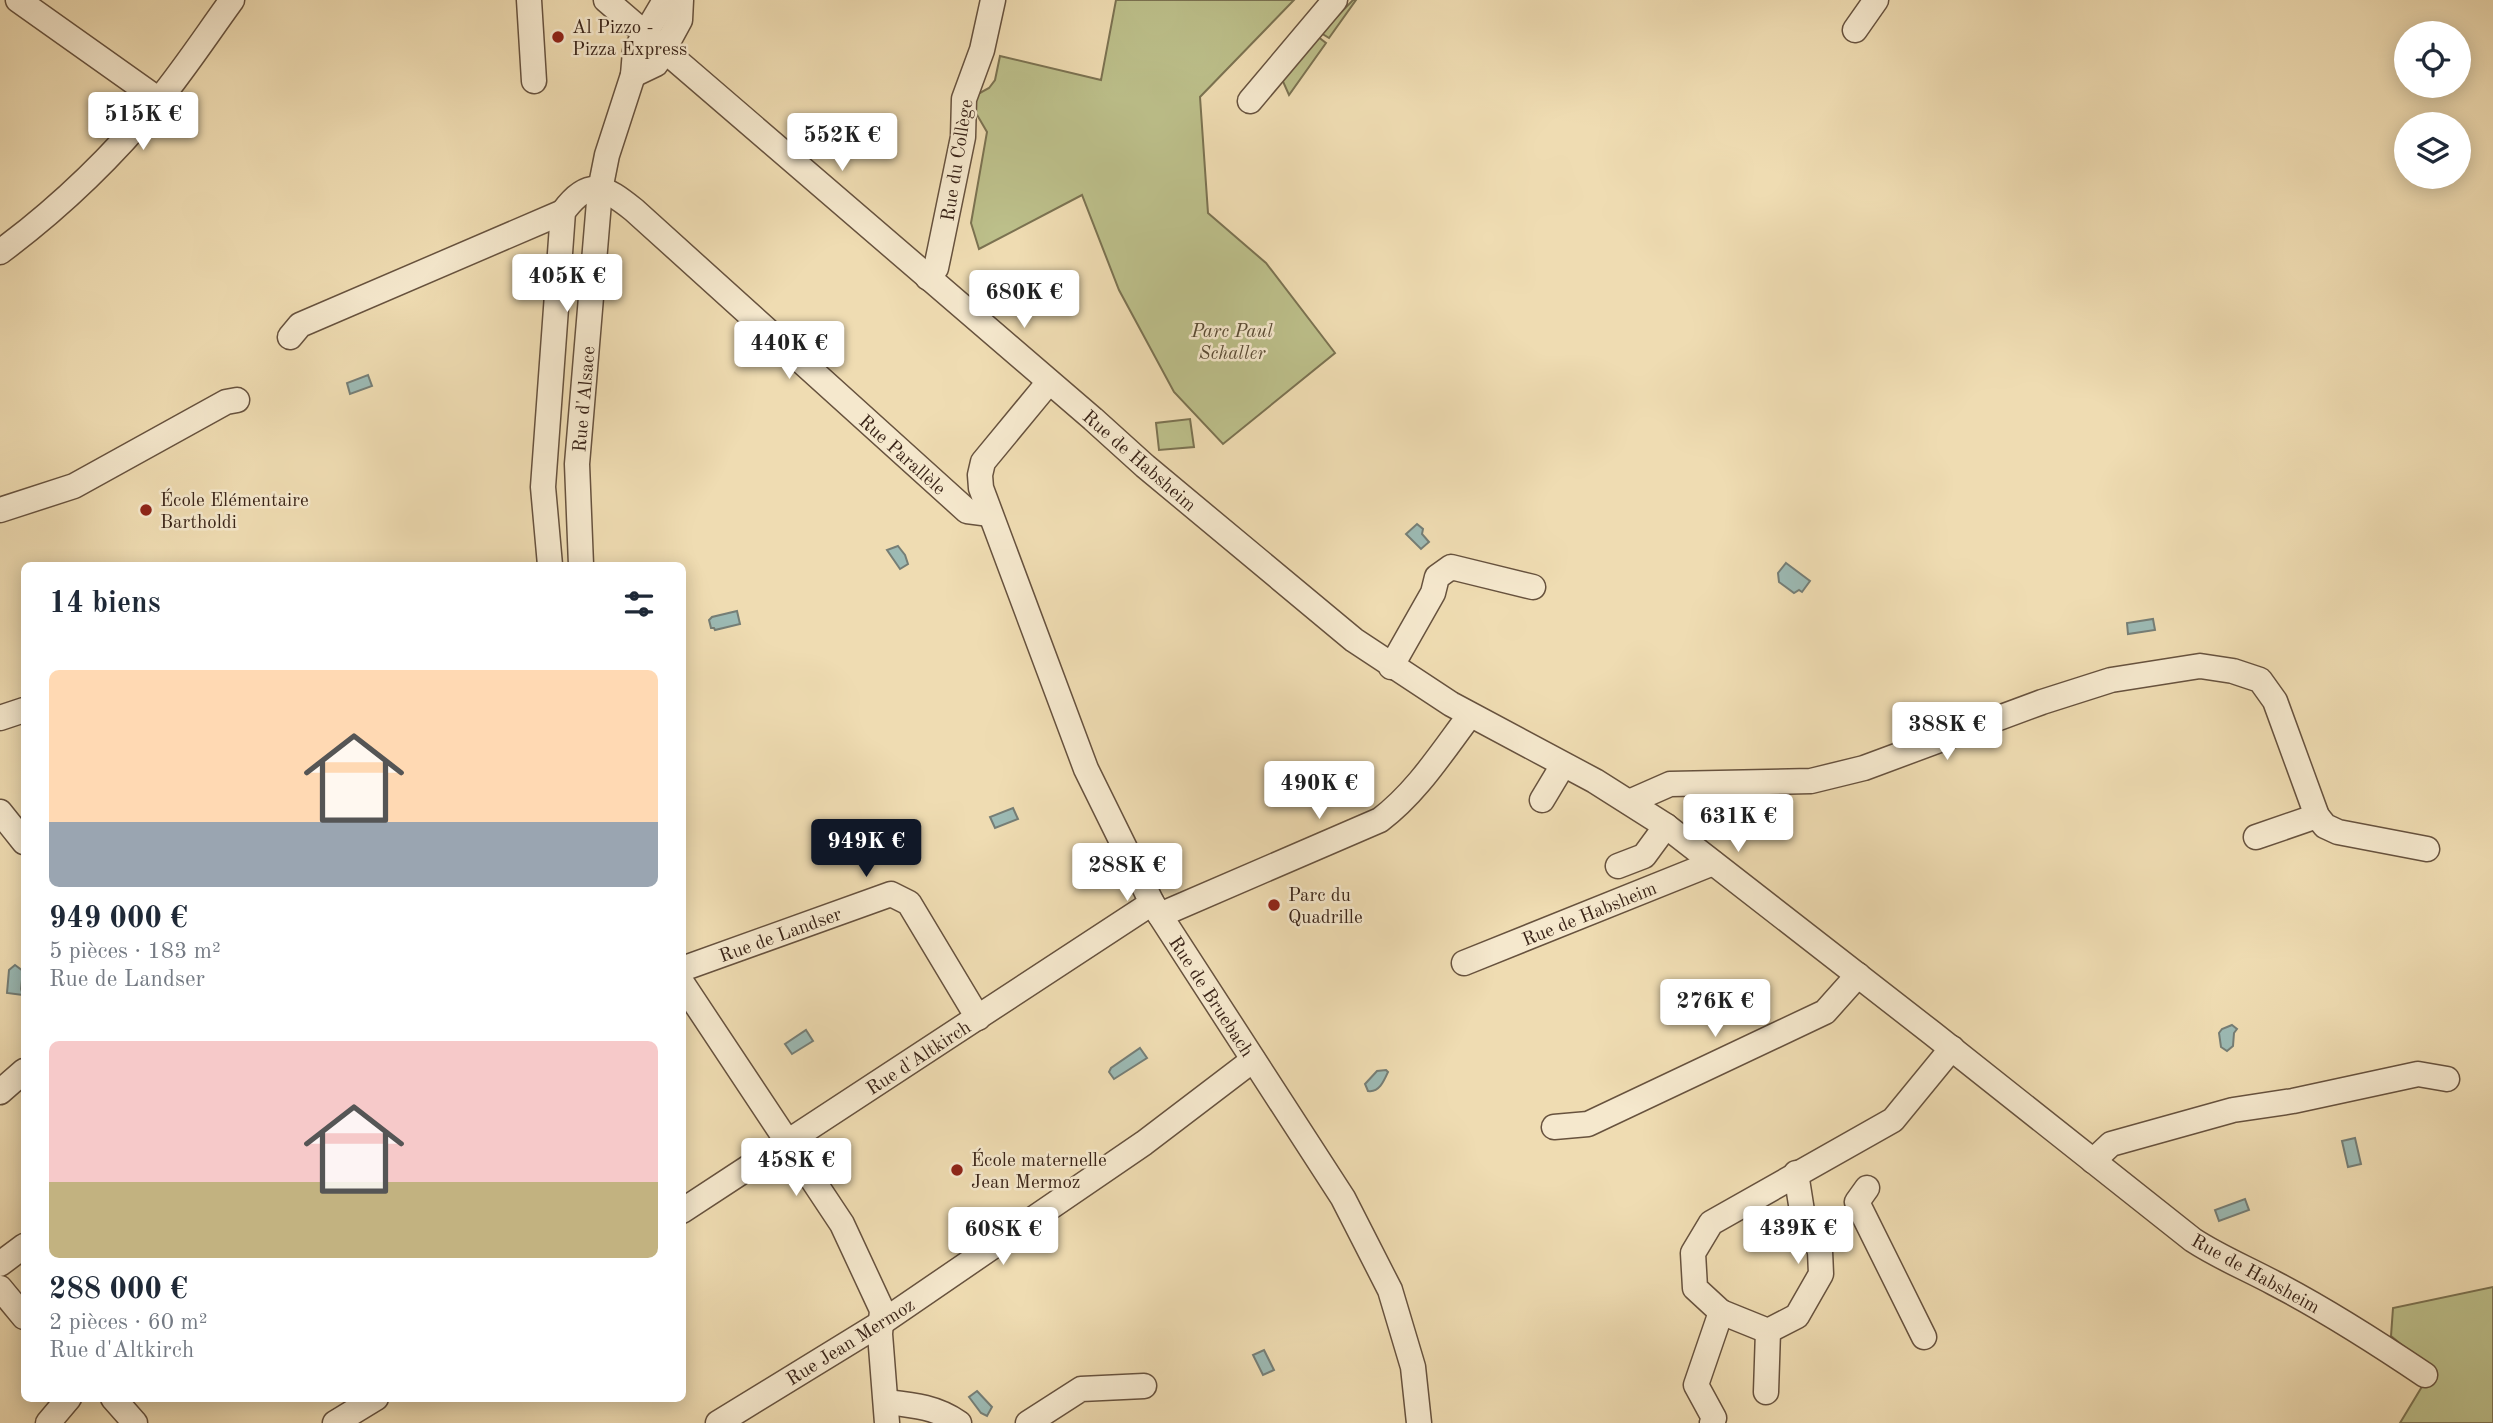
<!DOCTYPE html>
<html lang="fr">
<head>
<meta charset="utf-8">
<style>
	body { margin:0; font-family:"Old Standard TT",serif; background:#f2f2f3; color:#1f2937; height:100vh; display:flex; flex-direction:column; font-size:26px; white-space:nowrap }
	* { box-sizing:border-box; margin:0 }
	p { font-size:23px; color:#747a83 }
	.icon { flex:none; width:38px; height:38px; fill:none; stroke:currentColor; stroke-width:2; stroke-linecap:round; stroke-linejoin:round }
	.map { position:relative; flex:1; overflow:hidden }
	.sheet { position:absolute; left:21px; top:562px; width:665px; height:840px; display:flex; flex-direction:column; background:#fff; border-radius:10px; box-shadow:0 4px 18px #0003 }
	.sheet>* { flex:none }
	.tools { position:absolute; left:2394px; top:21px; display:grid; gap:14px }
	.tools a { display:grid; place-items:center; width:77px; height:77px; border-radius:50%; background:#fff; box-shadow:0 4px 18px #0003; font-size:35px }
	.price { position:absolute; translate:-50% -60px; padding:0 16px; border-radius:7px; background:#fff; color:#222; font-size:23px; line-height:46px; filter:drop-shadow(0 2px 4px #0008) }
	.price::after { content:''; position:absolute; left:50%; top:42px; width:21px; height:16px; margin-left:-10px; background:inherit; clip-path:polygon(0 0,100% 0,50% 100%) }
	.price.on { background:#111827; color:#fff }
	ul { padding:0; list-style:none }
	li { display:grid; align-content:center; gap:14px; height:371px; padding:0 28px }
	li span { display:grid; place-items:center; height:217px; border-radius:10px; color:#555 }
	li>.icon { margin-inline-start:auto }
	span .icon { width:126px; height:126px; fill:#fffc; stroke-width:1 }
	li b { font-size:30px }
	h2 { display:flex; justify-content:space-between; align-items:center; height:84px; padding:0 28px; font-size:30px }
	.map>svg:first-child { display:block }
	.green { fill:#bcbf8a; stroke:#7b7251; stroke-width:2 }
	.water { fill:#9cbab4; stroke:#757e76; stroke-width:2 }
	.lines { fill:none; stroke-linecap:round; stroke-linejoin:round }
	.minor-casing { stroke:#67523e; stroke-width:27 }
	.minor { stroke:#f5e8cd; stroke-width:24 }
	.poi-dot { fill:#8f2418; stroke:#f5e8cd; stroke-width:2.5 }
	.labels { text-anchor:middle; stroke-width:5; stroke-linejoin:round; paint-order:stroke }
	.poi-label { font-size:19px; fill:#3a2418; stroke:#f5e8cd; text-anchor:start }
	.street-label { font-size:19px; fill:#3a2418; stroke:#f5e8cd }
	.park-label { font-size:19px; font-style:italic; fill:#5a4b34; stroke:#f5e8cd }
</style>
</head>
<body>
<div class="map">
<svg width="2493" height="1423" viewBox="0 0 2493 1423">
	<rect width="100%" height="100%" fill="#efdcb2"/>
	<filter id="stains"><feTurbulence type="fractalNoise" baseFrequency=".00286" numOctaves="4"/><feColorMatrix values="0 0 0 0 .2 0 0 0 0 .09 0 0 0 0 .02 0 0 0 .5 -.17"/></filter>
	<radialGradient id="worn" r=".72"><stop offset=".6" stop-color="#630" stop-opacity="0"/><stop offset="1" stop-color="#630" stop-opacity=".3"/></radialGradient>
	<!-- green -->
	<g class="green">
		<polygon points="1116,0 1294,0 1200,97 1208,213 1266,263 1335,353 1223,444 1174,392 1119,290 1082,195 979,249 971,223 987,132 973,108 978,94 989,88 995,80 1000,56 1101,80"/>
		<polygon points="1353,0 1356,0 1329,38 1321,33"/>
		<polygon points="1317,36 1326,43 1289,95 1281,77"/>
		<polygon points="1190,419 1194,447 1159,450 1156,423"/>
		<polygon points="2493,1287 2493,1423 2400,1423 2432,1370 2391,1336 2393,1308"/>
	</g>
	<!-- water -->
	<g class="water">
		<polygon points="368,375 372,386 350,394 347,383"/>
		<polygon points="1417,524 1423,529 1422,534 1429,542 1421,549 1406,534"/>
		<polygon points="898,546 905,555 908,564 900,569 887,550"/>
		<polygon points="1786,563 1810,581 1802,592 1799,590 1794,593 1779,582 1778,573"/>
		<polygon points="737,611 740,624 715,630 714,628 711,628 709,620 712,617"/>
		<polygon points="2153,619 2155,630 2128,634 2127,623"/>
		<polygon points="1013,808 1018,819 995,828 990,817"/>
		<polygon points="15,965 23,971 21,989 23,995 7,993 9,970"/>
		<polygon points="2232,1025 2237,1029 2234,1033 2233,1046 2227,1051 2221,1047 2219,1033 2222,1029"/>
		<polygon points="806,1030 813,1041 792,1054 785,1044"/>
		<polygon points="1140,1048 1147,1058 1114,1079 1109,1072 1111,1068"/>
		<path d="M1386 1070 1388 1072C1384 1081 1379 1093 1368 1091L1365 1084 1377 1071Z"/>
		<polygon points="2355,1138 2361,1164 2348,1167 2342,1141"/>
		<polygon points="2245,1199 2249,1210 2219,1221 2215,1210"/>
		<polygon points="1264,1350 1274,1370 1263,1375 1253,1355"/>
		<polygon points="977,1391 992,1407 987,1416 981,1413 969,1397"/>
	</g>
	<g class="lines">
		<!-- minor casing -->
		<g class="minor-casing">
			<g id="minor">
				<polyline points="18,0 159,100"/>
				<polyline points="529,0 534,81"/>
				<path d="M606 0 1093 419 1145 466 1354 640 1451 704 1595 781 1666 826 1932 1033 2193 1240C2219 1257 2246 1268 2274 1283 2326 1310 2376 1342 2425 1375"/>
				<polyline points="1855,30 1876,0"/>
				<polyline points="633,75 656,64 680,20 681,0"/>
				<polyline points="1250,101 1335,0"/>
				<path d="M0 252C58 209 113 156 159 100 185 68 208 33 232 0"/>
				<polyline points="928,278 936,268 940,249 963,137 964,99 982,50 993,0"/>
				<polyline points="290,337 300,325 563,212"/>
				<polyline points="1049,382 983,462 980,475 981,488 1086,769 1152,903 1343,1198 1390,1290 1413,1367 1419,1423"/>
				<polyline points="0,510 74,486 226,402 237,400"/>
				<path d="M550 565 543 487 563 212C589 176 605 187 634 210L967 511 990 514"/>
				<polyline points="581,565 577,464 600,190 607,155 633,75 635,51 661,7 680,3"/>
				<polyline points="1391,667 1433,593 1437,577 1451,567 1533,587"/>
				<polyline points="0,718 24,710"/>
				<polyline points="1542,800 1563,765"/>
				<polyline points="1629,802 1670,784 1811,781 1864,768 2042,702 2111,680 2200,666 2233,671 2260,680 2275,701 2317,816 2325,826 2338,832 2427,849"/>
				<polyline points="0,812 24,842"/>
				<polyline points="2256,837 2317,816"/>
				<polyline points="1618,866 1644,856 1666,826"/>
				<path d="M1160 915 1380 820C1417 792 1442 752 1470 715"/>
				<polyline points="1464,963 1713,863"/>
				<polyline points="682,969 891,894 909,903 978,1018"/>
				<polyline points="682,983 842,1224 882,1310 880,1334 887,1423"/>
				<polyline points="0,1092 24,1071"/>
				<polyline points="1554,1127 1588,1124 1825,1012 1858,975"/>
				<polyline points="2093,1161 2111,1144 2233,1110 2293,1101 2418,1074 2447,1079"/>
				<polyline points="1867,1188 1857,1202 1924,1337"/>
				<polyline points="682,1211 1152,903"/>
				<polyline points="0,1264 24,1246"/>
				<polyline points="0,1288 24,1317"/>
				<polyline points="1721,1312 1768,1331 1797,1316 1821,1274 1820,1251 1802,1211 1796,1173"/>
				<polyline points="1766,1392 1768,1331"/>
				<polyline points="113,1398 135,1423"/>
				<path d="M886 1402C914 1405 936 1407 959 1423"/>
				<polyline points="48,1423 69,1398"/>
				<polyline points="335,1423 376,1398"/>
				<polyline points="718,1423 881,1323 1144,1143 1253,1060"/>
				<polyline points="1028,1423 1081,1389 1144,1386"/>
				<polyline points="1712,1423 1714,1418 1696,1385 1721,1312 1695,1288 1693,1253 1711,1223 1893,1120 1952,1048"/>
			</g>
		</g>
		<!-- minor -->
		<use href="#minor" class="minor"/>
	</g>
	<!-- markers -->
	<g class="poi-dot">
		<circle cx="558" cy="37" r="7"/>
		<circle cx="146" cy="510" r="7"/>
		<circle cx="1274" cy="905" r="7"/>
		<circle cx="957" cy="1170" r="7"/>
	</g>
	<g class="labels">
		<!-- poi labels -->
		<g class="poi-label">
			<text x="572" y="33">Al Pizzo -<tspan x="572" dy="22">Pizza Express</tspan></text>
			<text x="160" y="506">École Elémentaire<tspan x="160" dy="22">Bartholdi</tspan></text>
			<text x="1288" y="901">Parc du<tspan x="1288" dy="22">Quadrille</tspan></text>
			<text x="971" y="1166">École maternelle<tspan x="971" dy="22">Jean Mermoz</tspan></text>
		</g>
		<!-- street labels -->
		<g class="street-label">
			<text transform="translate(956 160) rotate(-81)" y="7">Rue du Collège</text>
			<text transform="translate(583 399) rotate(-85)" y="7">Rue d'Alsace</text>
			<text transform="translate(903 454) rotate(42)" y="7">Rue Parallèle</text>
			<text transform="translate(1140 460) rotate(41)" y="7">Rue de Habsheim</text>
			<text transform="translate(1589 913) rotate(-22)" y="7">Rue de Habsheim</text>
			<text transform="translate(780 934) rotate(-20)" y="7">Rue de Landser</text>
			<text transform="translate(1212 996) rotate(57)" y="7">Rue de Bruebach</text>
			<text transform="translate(918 1057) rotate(-33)" y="7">Rue d'Altkirch</text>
			<text transform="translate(2256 1273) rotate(29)" y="7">Rue de Habsheim</text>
			<text transform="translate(850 1341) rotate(-32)" y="7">Rue Jean Mermoz</text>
		</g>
		<!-- park labels -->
		<g class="park-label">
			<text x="1232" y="337">Parc Paul<tspan x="1232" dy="22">Schaller</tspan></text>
		</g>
	</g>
	<rect width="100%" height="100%" filter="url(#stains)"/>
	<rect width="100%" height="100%" fill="url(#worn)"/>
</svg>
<div class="tools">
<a><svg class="icon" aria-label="locate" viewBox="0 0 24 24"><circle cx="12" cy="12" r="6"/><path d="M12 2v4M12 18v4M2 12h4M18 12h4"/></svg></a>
<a><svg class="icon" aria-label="layers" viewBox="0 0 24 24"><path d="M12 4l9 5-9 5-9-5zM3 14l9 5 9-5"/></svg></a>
</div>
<b class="price" style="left:143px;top:152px">515K €</b>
<b class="price" style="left:842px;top:173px">552K €</b>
<b class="price" style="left:567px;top:314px">405K €</b>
<b class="price" style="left:1024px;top:330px">680K €</b>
<b class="price" style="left:789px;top:381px">440K €</b>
<b class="price" style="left:1947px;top:762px">388K €</b>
<b class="price" style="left:1319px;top:821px">490K €</b>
<b class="price" style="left:1738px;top:854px">631K €</b>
<b class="price on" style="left:866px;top:879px">949K €</b>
<b class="price" style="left:1127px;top:903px">288K €</b>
<b class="price" style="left:1715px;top:1039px">276K €</b>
<b class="price" style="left:796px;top:1198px">458K €</b>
<b class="price" style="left:1798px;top:1266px">439K €</b>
<b class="price" style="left:1003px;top:1267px">608K €</b>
<section class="sheet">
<h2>14 biens<svg class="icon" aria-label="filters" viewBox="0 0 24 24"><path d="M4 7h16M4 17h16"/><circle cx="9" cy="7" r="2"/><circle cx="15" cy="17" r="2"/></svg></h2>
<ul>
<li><span style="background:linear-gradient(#ffd9b3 70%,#9aa5b1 0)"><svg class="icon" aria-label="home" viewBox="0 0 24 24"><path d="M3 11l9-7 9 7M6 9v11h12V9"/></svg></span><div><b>949 000 €</b><p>5 pièces · 183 m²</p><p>Rue de Landser</p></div></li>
<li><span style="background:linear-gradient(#f6c9c9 65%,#c2b280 0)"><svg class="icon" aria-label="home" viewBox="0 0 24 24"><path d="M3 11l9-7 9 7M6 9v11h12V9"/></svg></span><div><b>288 000 €</b><p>2 pièces · 60 m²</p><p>Rue d'Altkirch</p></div></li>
</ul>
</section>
</div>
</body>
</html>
